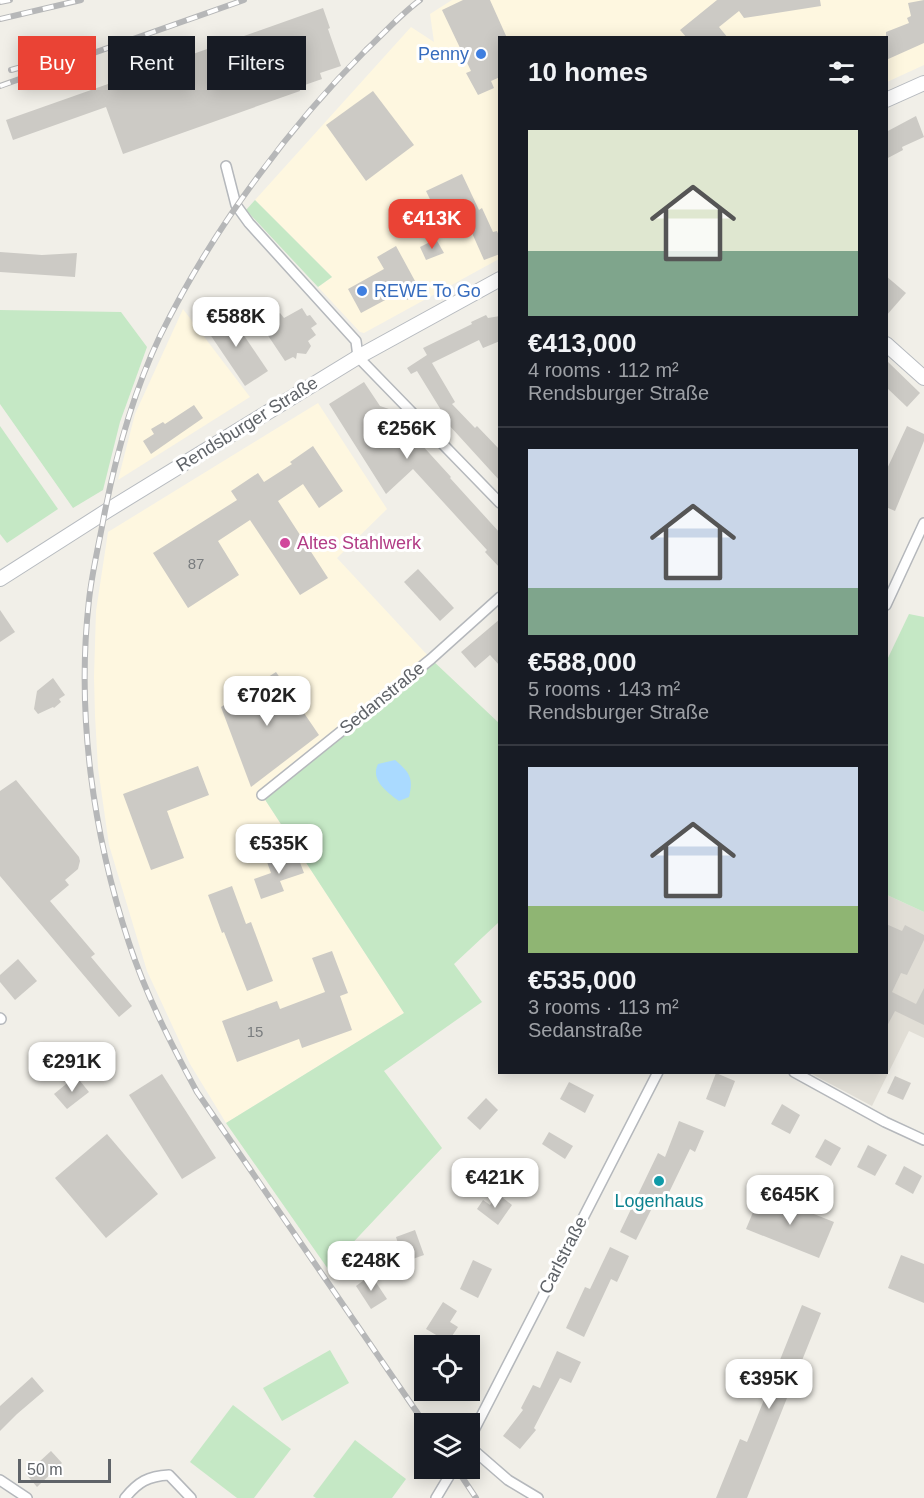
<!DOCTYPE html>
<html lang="en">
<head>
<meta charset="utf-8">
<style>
	body { margin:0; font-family:Helvetica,sans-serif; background:#242831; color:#f1f3f6; height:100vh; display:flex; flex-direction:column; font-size:22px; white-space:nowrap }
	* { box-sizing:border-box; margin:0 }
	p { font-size:20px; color:#9ea1a6 }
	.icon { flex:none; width:33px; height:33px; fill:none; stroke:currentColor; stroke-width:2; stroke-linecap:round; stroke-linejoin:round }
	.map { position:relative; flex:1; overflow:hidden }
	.sheet { position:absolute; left:498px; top:36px; width:390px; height:1038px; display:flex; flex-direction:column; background:#171b24; border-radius:0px; box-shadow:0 3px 15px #0003 }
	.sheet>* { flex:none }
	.top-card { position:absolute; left:18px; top:36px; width:390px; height:54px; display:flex; gap:12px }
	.buttons { position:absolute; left:414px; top:1335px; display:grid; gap:12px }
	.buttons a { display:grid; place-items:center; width:66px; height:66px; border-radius:0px; background:#171b24; box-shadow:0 3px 15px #0003; font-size:30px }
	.scale { position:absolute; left:18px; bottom:15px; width:93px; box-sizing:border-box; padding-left:6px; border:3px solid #5f6368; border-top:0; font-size:16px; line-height:21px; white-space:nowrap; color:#5f6368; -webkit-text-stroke:4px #fff; paint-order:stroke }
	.price { position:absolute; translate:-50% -51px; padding:0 14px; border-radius:12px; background:#fff; color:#222; font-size:20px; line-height:39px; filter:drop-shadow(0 2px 3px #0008) }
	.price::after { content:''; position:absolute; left:50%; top:36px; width:18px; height:14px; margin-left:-9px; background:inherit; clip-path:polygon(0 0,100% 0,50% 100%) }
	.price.active { background:#ea4335; color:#fff }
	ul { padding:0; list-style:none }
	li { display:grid; align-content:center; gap:12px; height:318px; padding:0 30px }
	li+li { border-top:2px solid #363941 }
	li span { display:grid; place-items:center; height:186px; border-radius:0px; color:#555 }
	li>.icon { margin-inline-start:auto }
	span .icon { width:108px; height:108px; fill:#fffc; stroke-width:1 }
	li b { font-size:26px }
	h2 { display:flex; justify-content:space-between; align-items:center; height:72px; padding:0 30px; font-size:26px }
	.tag { padding:0 21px; border-radius:0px; background:#171b24; box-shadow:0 3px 15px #0003; font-size:21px; line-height:54px }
	.tag.active { background:#ea4335; color:#fff }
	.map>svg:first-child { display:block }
	.commercial { fill:#fef7e0 }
	.education { fill:#e1ded6 }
	.green { fill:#c5e8c5 }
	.water { fill:#aadaff }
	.building { fill:#cccac5 }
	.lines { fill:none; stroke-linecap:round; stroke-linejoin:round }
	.street-casing { stroke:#b5b8bc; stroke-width:12 }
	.secondary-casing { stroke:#b6babf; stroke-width:16 }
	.street { stroke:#fff; stroke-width:9 }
	.secondary { stroke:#fff; stroke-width:14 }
	.rail-casing { stroke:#b6b7b8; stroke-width:6 }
	.rail { stroke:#fff; stroke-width:4; stroke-dasharray:11; stroke-linecap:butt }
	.shop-dot { fill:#3f7fe0; stroke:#fff; stroke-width:2 }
	.hotel-dot { fill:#d1479c; stroke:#fff; stroke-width:2 }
	.culture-dot { fill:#0f9aa8; stroke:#fff; stroke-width:2 }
	.labels { text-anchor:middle; stroke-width:6; stroke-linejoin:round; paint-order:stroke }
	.number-label { font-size:15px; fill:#7a7d7f }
	.shop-label { font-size:18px; fill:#366cbe; stroke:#fff; text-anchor:end }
	.street-label { font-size:18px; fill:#5f6368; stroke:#fff }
	.hotel-label { font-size:18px; fill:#b23c85; stroke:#fff; text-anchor:start }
	.culture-label { font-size:18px; fill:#0d838f; stroke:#fff }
</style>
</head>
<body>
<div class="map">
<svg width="924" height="1498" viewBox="0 0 924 1498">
	<rect width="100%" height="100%" fill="#f1efe8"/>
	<!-- commercial -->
	<g class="commercial">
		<polygon points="452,0 924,0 924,65 887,82 886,38 500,38 499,259 364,333 360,332 318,287 332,277 255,200 411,27 434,42 430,14"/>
		<polygon points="183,309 250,397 118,480 135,414"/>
		<polygon points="318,403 387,509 337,558 431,659 262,795 404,1013 226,1123 190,1064 147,971 109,845 98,768 95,716 94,677 96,611 108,532"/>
	</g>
	<!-- education -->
	<polygon class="education" points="887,895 924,912 924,1038 909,1031 872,1106 810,1073 886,1072"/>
	<!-- green -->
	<g class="green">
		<polygon points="255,200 332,277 318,287 246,210"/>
		<polygon points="0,310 121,312 147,347 120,422 103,490 73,508 0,404"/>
		<polygon points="0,426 58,509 7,543 0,534"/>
		<polygon points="909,614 924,617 924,912 887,895 887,660"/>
		<polygon points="431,659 500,724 499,922 454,964 482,1002 384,1071 442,1148 328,1269 226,1123 404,1013 262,795"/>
		<polygon points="330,1350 349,1383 282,1421 263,1388"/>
		<polygon points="233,1405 291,1449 254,1498 237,1498 190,1462"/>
		<polygon points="355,1440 406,1479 392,1498 316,1498 313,1496"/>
	</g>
	<!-- water -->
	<path class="water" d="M395 760C409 772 414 777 409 797L399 801C387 792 370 780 378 764Z"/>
	<!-- building -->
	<g class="building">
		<polygon points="463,0 490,0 507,38 500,38 500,77 491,81 494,88 478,95 466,73 471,71 442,10"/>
		<polygon points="717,0 820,0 821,6 744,18 739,11 719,27 728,38 687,38 680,30"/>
		<polygon points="924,0 924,43 886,60 886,32 909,23 907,18 911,16 908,3"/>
		<polygon points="323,8 330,28 328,29 341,66 320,73 322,79 299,87 300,91 123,154 106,107 13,140 6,120"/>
		<polygon points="373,91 414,145 366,181 326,125"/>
		<polygon points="916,116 924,137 902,147 903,150 886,159 886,132"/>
		<polygon points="462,174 479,210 482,208 493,232 497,231 500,238 500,254 484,260 468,224 454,231 450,223 443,226 426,191"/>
		<polygon points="436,239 444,253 426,260 420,247"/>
		<polygon points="396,246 421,292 407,300 402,291 361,313 348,289 384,269 377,257"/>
		<polygon points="0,252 42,255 77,253 75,277 0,272"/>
		<polygon points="886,276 906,293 886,316"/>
		<polygon points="302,308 307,316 310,315 317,324 311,328 316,335 308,341 311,346 306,354 297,353 296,359 293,357 285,361 261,325 280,313 284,318"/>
		<polygon points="226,309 268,371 245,386 203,324"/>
		<polygon points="486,315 488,318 500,316 500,341 483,348 479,340 432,363 455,402 452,404 475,428 477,426 500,450 500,481 438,413 441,410 417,371 411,374 407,368 427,355 423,348 472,324 471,322"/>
		<polygon points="886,360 920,393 907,407 886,387"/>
		<polygon points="364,382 380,406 389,409 451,477 450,478 500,533 500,568 485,552 487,550 413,469 386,494 329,404"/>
		<polygon points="194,405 203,418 151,454 143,441 154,434 151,429 163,422 165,424"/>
		<polygon points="907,426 924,434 924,441 895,511 886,507 886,471"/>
		<polygon points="313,446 343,491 319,508 303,484 278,501 328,578 300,595 250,520 218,541 239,575 188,608 153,553 237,500 231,491 258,473 264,482 292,464 290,462"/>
		<polygon points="418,569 454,608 440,621 404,582"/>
		<polygon points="0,610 15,632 0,642"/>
		<polygon points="500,619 500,666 490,655 475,668 461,652"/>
		<polygon points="276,672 319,735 251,787 221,707"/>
		<polygon points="53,678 65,695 59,699 61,702 54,708 53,707 38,714 34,709 37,691"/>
		<polygon points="198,766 209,795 167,811 184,858 151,870 123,794"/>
		<polygon points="16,780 79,857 80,861 78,869 65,880 69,885 50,901 95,954 91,957 132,1006 119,1017 0,876 0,791"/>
		<polygon points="296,852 304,873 280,881 284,891 261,899 254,879 271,873 267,862"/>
		<polygon points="232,886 246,924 251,922 273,981 247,991 224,932 222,933 208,895"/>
		<polygon points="886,924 902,931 905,925 924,935 924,940 907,975 901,973 892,992 916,1004 924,988 924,1025 895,1011 886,1028"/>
		<polygon points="332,951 348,993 340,996 352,1030 302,1048 299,1039 237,1062 222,1021 277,1001 280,1009 325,992 312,958"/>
		<polygon points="18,959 37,981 15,1000 0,982 0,975"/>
		<polygon points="716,1073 735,1081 725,1107 706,1099"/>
		<polygon points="162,1074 216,1158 182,1179 129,1095"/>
		<polygon points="76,1076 89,1092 67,1109 54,1094"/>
		<polygon points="895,1076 911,1083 903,1100 887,1093"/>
		<polygon points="569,1082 594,1095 585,1113 560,1099"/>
		<polygon points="486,1098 498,1110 480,1130 467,1118"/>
		<polygon points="782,1104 800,1115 790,1134 771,1124"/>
		<polygon points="679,1121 704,1131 695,1152 690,1149 661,1209 655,1205 651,1210 636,1240 620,1232 658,1153 665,1157"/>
		<polygon points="549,1132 573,1146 565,1159 542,1144"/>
		<polygon points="107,1134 158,1194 106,1238 55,1178"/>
		<polygon points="825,1139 841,1148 831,1166 815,1157"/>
		<polygon points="868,1145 887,1155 875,1176 857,1167"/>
		<polygon points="904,1166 922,1176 913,1194 895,1184"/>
		<polygon points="761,1193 834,1222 819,1258 746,1229"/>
		<polygon points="498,1194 512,1205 498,1225 477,1209 483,1200 490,1205"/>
		<polygon points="415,1230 424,1255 404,1262 396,1237"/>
		<polygon points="610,1247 629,1256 617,1282 611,1279 584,1337 566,1328 585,1287 590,1289"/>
		<polygon points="901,1255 924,1264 924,1303 888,1288"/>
		<polygon points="473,1260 492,1269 478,1298 460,1289"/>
		<polygon points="371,1275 387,1299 371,1309 356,1286"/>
		<polygon points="443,1302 457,1311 450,1322 458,1327 448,1342 426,1329"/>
		<polygon points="802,1305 821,1313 747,1498 716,1498 740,1439 747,1442"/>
		<polygon points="557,1351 581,1362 571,1383 560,1378 534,1428 536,1430 520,1449 503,1436 523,1410 521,1408 533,1385 540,1388"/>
		<polygon points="32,1377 44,1391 17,1414 0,1431 0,1406"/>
		<polygon points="51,1451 62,1463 37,1487 26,1474"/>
	</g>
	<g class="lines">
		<!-- street casing -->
		<g class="street-casing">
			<g id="street">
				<polyline points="226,166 236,205 249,223 356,341 358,357 500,503"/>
				<polyline points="886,605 924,523"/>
				<polyline points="262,795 431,659 500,597"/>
				<polyline points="0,1018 1,1019"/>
				<polyline points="794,1072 885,1122 924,1140"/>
				<polyline points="470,1438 658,1072"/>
				<polyline points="470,1447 508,1480 538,1498"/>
				<polyline points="0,1480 27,1498"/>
				<path d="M125 1498C138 1482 148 1476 169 1475L191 1498"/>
				<polyline points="436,1498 454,1468"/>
			</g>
		</g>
		<!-- secondary casing -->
		<g class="secondary-casing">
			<g id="secondary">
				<polyline points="886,100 924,83"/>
				<polyline points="886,344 924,378"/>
				<polyline points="0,579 105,512 358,357 500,279"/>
			</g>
		</g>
		<!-- street -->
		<use href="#street" class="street"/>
		<!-- secondary -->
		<use href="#secondary" class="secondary"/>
		<!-- rail casing -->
		<g class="rail-casing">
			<g id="rail">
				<path d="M420 0C400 15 384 33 366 50 327 89 292 130 259 175 221 226 188 279 160 336 133 393 116 454 104 516 99 544 92 572 89 600 76 714 93 834 129 943 146 995 171 1044 197 1092L425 1424"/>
				<polyline points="0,2 10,0"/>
				<polyline points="0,19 81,0"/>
				<polyline points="11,70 54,58"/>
				<polyline points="0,86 244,0"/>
				<polyline points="456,1468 476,1498"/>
			</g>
		</g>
		<!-- rail -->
		<use href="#rail" class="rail"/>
	</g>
	<!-- markers -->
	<g class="shop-dot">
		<circle cx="481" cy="54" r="6"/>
		<circle cx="362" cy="291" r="6"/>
	</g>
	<circle class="hotel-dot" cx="285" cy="543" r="6"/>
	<circle class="culture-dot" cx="659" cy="1181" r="6"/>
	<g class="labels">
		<!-- number labels -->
		<g class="number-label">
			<text x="196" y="569">87</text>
			<text x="255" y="1037">15</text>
		</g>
		<!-- shop labels -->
		<g class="shop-label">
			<text x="469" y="60">Penny</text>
			<text x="374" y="297" text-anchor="start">REWE To Go</text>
		</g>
		<!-- street labels -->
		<g class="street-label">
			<text transform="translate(247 424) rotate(-32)" y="6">Rendsburger Straße</text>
			<text transform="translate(382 698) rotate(-39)" y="6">Sedanstraße</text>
			<text transform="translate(563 1255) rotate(-63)" y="6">Carlstraße</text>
		</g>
		<!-- hotel labels -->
		<g class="hotel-label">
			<text x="297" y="549">Altes Stahlwerk</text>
		</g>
		<!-- culture labels -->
		<g class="culture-label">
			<text x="659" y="1207">Logenhaus</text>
		</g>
	</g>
</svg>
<div class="buttons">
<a><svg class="icon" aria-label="locate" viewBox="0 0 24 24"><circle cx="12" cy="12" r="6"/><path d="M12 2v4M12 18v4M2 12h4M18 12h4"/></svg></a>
<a><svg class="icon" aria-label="layers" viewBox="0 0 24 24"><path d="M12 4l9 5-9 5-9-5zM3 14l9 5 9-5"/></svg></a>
</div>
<div class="scale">50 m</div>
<b class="price active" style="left:432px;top:250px">€413K</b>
<b class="price" style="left:236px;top:348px">€588K</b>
<b class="price" style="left:407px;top:460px">€256K</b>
<b class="price" style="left:267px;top:727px">€702K</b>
<b class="price" style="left:279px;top:875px">€535K</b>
<b class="price" style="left:72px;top:1093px">€291K</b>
<b class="price" style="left:495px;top:1209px">€421K</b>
<b class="price" style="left:790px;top:1226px">€645K</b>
<b class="price" style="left:371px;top:1292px">€248K</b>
<b class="price" style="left:769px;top:1410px">€395K</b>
<div class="top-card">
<a class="tag active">Buy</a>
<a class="tag">Rent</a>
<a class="tag">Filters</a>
</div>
<section class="sheet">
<h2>10 homes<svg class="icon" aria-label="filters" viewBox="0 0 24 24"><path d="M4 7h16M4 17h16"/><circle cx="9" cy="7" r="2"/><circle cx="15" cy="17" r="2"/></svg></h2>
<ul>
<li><span style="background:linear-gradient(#dfe7d0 65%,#7fa58c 0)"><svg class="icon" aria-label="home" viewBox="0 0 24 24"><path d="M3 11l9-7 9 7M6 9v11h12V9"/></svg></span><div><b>€413,000</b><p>4 rooms · 112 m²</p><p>Rendsburger Straße</p></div></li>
<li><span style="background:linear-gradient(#c9d6e8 75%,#7fa58c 0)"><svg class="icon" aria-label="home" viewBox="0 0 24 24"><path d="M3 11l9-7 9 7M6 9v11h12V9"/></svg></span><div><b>€588,000</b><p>5 rooms · 143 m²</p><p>Rendsburger Straße</p></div></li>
<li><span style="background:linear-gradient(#c9d6e8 75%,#8fb573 0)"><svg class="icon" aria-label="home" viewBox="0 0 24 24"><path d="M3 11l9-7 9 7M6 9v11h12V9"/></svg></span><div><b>€535,000</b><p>3 rooms · 113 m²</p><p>Sedanstraße</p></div></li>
</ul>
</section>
</div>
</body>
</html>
